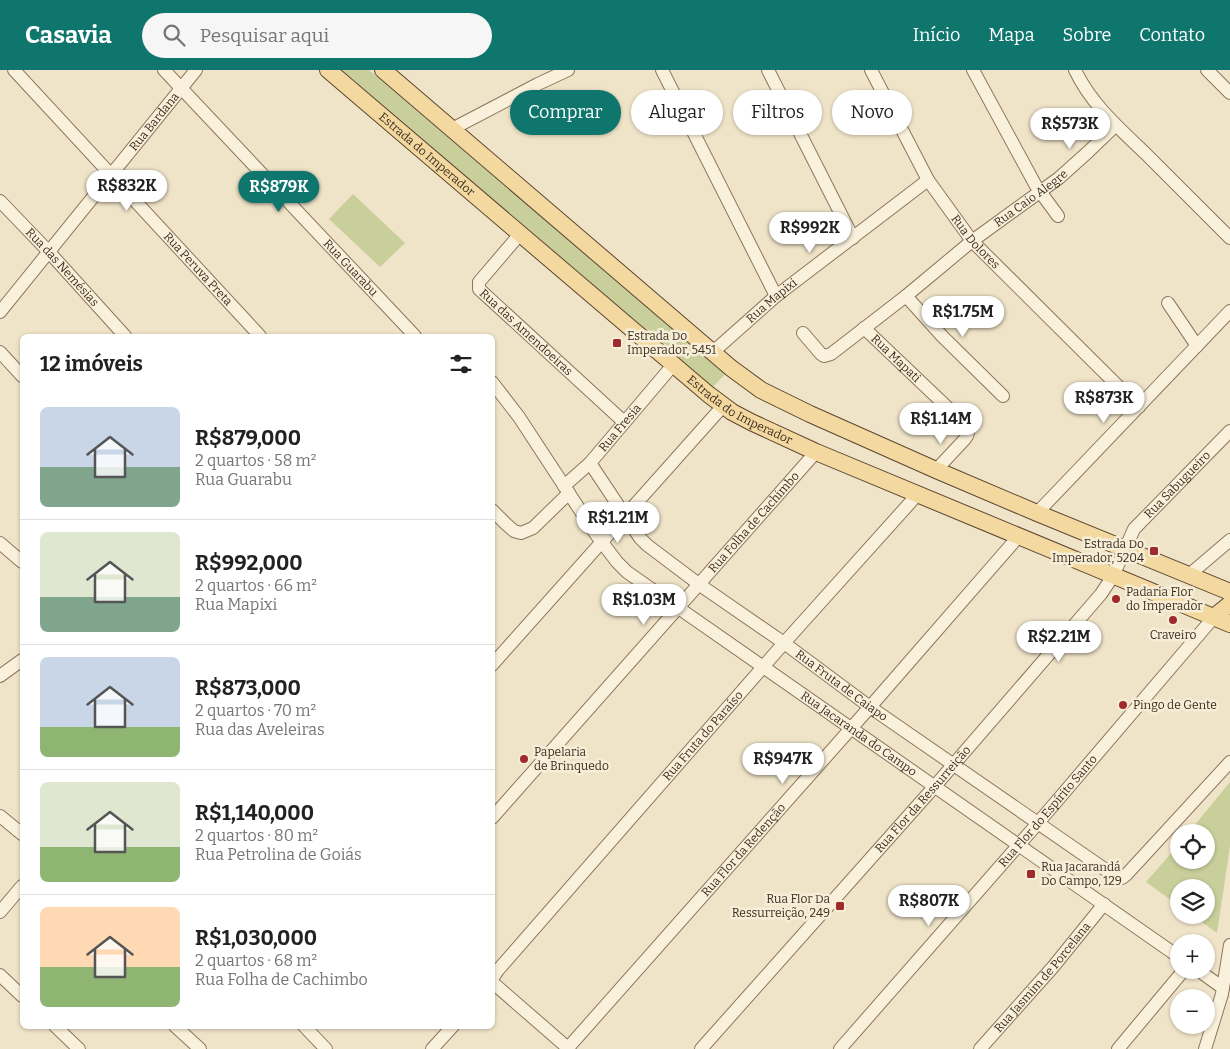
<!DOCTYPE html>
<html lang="pt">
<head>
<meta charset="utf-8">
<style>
	body { margin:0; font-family:Bitter,serif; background:#f6f6f6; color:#222; height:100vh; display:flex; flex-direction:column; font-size:19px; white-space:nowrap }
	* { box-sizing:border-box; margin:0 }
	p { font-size:16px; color:#767676 }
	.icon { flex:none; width:28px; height:28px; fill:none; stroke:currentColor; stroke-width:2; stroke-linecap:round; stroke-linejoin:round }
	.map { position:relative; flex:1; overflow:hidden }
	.drawer { position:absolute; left:20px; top:264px; width:475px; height:695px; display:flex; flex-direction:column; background:#fff; border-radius:8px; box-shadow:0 1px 4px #0004 }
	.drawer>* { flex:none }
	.banner { position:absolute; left:510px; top:20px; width:475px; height:45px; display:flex; gap:10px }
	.fabs { position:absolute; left:1170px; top:754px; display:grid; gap:10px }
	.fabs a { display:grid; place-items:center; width:45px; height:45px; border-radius:50%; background:#fff; box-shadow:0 1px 4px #0004; font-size:25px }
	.price { position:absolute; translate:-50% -42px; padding:0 11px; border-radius:18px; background:#fff; color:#222; font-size:16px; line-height:32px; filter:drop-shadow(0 1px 2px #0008) }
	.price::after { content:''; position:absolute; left:50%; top:30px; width:15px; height:11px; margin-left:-8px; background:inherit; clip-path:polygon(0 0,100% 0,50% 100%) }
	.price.active { background:#0f766e; color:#fff }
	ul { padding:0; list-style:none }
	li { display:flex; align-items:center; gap:15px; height:125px; padding:0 20px }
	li+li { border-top:1px solid #e0e0e0 }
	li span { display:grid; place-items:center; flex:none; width:140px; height:100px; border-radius:8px; color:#555 }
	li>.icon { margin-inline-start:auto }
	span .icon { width:60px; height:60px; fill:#fffc; stroke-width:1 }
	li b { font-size:21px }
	h2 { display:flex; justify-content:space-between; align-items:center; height:60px; padding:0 20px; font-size:21px }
	.tag { padding:0 18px; border-radius:22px; background:#fff; box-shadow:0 1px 4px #0004; font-size:18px; line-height:45px }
	.tag.active { background:#0f766e; color:#fff }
	header { display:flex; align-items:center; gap:30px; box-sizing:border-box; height:70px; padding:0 25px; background:#0f766e; color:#fff }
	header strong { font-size:24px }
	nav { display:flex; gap:28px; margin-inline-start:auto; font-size:18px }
	.search { width:350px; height:45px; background:#f6f6f6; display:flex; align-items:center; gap:12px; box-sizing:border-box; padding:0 18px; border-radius:28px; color:#767676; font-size:19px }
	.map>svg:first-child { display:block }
	.green { fill:#c9cf9b }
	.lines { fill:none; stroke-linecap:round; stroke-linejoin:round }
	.minor-casing { stroke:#8d765c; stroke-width:14 }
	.major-casing { stroke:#5b4430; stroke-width:18 }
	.minor { stroke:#faf1dc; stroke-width:12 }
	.major { stroke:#f3d9a0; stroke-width:16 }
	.poi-dot { fill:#9e2a2b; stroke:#f7eed8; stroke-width:2 }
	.labels { text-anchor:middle; stroke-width:5; stroke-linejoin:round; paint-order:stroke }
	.street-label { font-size:12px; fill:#3d2e20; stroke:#f7eed8 }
	.poi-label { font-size:12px; fill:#3d2e20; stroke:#f7eed8; text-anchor:start }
</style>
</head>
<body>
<header>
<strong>Casavia</strong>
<div class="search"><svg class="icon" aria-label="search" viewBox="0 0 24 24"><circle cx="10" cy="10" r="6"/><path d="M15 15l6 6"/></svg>Pesquisar aqui</div>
<nav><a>Início</a><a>Mapa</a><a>Sobre</a><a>Contato</a></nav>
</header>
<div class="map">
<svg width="1230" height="979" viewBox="0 0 1230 979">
	<rect width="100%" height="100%" fill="#f0e4c8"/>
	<!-- green -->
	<g class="green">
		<polygon points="342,0 369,0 725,304 713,317"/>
		<polygon points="353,124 405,173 380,197 329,149"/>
		<polygon points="1230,712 1230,776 1217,863 1192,845 1206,845 1206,818 1179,818 1179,836 1146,812 1179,774 1179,790 1206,790 1206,762 1189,762"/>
	</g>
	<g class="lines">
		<!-- minor casing -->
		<g class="minor-casing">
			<g id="minor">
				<path id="s1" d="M14 0 260 266"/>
				<path id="s2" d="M164 0 415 266"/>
				<polyline points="662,0 776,226"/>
				<polyline points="768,0 853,168"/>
				<path id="s3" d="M871 0 928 110 972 171 1139 337"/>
				<polyline points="973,0 1036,116 1058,146"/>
				<path d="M1075 0C1091 34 1119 58 1146 84 1174 112 1202 140 1230 168"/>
				<polyline points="1207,0 1230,23"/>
				<polyline points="452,59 538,14 568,0"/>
				<path id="s4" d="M0 131 49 182 125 266"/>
				<path id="s5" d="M520 164 479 212V219L624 352"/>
				<polyline points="906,226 942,266 1003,326"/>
				<polyline points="1168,233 1197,276"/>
				<path id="s6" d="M0 242 196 0"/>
				<path id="s7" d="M864 258 967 356C969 361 969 364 965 369L936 400"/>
				<path id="s8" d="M803 263 821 284 824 286 831 284 906 226 972 171 1059 108 1088 82 1115 56"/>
				<polyline points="0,282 22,306"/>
				<path id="s9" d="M713 282 776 226 928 110"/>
				<path id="s10" d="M492 312 519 347 595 463 617 492 627 502 1179 887"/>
				<path id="s11" d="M590 393 640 468 647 475 700 515 784 573 870 637 1116 807 1122 808 1126 805 1230 692"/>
				<path id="s12" d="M564 416 590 393 673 295"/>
				<polyline points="492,440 506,454 514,461 521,463 533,458 569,423"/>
				<polyline points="1037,443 1230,241"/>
				<polyline points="0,473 22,492"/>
				<polyline points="1189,505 1230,470"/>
				<polyline points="492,595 723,336"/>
				<polyline points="0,606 22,590"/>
				<polyline points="0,746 22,764"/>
				<path id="s13" d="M492 748 816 382"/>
				<polyline points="0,842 22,816"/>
				<polyline points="1198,900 1223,918"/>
				<polyline points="0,905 22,926"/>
				<path id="s14" d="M492 909 498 900 784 573 917 425"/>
				<polyline points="492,912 569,979"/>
				<polyline points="55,956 79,979"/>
				<polyline points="175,956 200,979"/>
				<polyline points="304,956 326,979"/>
				<polyline points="432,979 453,956"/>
				<path id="s15" d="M567 979 870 637 1018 467"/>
				<path id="s16" d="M701 979 935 716 1101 524 1113 506 1134 459 1230 361"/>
				<path id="s17" d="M840 979 1038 753 1214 547"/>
				<path id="s18" d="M980 979 1053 897 1104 834"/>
				<polyline points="1118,979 1184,900"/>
				<polyline points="1205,979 1222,924 1230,875"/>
			</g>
		</g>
		<!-- major casing -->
		<g class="major-casing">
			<g id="major">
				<path id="s19" d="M328 0 708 324 732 342 751 352 816 382 1230 554"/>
				<polyline points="383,0 731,298 761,320 810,344 936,400 1037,443 1230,522"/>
				<polyline points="1214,547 1230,534"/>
			</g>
		</g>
		<!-- minor -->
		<use href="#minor" class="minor"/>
		<!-- major -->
		<use href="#major" class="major"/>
	</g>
	<!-- markers -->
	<g class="poi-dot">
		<rect x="612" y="268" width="10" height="10" rx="2.5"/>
		<rect x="1149" y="476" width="10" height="10" rx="2.5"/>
		<circle cx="1116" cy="529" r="5"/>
		<circle cx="1173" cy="550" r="5"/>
		<circle cx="1123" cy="635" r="5"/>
		<circle cx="524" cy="689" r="5"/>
		<rect x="1026" y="799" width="10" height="10" rx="2.5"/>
		<rect x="835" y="831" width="10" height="10" rx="2.5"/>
	</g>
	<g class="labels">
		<!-- street labels -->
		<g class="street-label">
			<text dy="4" stroke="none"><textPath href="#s6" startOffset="245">Rua Bardana</textPath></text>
			<text dy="4" stroke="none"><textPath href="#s19" startOffset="130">Estrada do Imperador</textPath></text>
			<text dy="4" stroke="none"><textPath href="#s8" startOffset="292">Rua Caio Alegre</textPath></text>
			<text dy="4" stroke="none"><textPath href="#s3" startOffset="202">Rua Dolores</textPath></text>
			<text dy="4" stroke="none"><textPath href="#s4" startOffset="91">Rua das Nemésias</textPath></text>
			<text dy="4" stroke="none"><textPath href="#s1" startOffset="271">Rua Peruva Preta</textPath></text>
			<text dy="4" stroke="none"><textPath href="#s2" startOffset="272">Rua Guarabu</textPath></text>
			<text dy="4" stroke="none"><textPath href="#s9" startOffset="78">Rua Mapixi</textPath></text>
			<text dy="4" stroke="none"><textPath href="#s5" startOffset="134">Rua das Amendoeiras</textPath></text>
			<text dy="4" stroke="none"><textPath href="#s7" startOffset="44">Rua Mapati</textPath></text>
			<text dy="4" stroke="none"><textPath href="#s19" startOffset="535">Estrada do Imperador</textPath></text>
			<text dy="4" stroke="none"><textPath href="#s12" startOffset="81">Rua Fresia</textPath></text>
			<text dy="4" stroke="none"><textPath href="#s16" startOffset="741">Rua Sabugueiro</textPath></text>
			<text dy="4" stroke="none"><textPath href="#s13" startOffset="395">Rua Folha de Cachimbo</textPath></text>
			<text dy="4" stroke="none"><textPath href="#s11" startOffset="340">Rua Fruta de Caiapo</textPath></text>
			<text dy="4" stroke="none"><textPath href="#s10" startOffset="516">Rua Jacaranda do Campo</textPath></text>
			<text dy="4" stroke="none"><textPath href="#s14" startOffset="322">Rua Fruta do Paraíso</textPath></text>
			<text dy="4" stroke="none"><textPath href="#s16" startOffset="334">Rua Flor da Ressurreição</textPath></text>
			<text dy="4" stroke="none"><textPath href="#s17" startOffset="316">Rua Flor do Espírito Santo</textPath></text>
			<text dy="4" stroke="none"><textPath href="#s15" startOffset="266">Rua Flor da Redenção</textPath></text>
			<text dy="4" stroke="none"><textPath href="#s18" startOffset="95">Rua Jasmim de Porcelana</textPath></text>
		</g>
		<!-- poi labels -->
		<g class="poi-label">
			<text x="627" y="270">Estrada Do<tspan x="627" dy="14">Imperador, 5451</tspan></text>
			<text x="1144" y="478" text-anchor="end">Estrada Do<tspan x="1144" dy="14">Imperador, 5204</tspan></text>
			<text x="1126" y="526">Padaria Flor<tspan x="1126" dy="14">do Imperador</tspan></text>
			<text x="1173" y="569" text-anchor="middle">Craveiro</text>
			<text x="1133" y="639">Pingo de Gente</text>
			<text x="534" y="686">Papelaria<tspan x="534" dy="14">de Brinquedo</tspan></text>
			<text x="1041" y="801">Rua Jacarandá<tspan x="1041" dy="14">Do Campo, 129</tspan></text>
			<text x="830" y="833" text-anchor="end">Rua Flor Da<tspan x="830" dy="14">Ressurreição, 249</tspan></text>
		</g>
	</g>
</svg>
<div class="fabs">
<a><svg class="icon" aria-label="locate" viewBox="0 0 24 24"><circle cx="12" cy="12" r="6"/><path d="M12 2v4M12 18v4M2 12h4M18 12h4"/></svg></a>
<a><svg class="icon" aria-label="layers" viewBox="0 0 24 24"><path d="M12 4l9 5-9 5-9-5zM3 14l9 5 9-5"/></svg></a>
<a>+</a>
<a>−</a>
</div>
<b class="price" style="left:1070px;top:80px">R$573K</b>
<b class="price" style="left:127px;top:142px">R$832K</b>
<b class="price active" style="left:279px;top:143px">R$879K</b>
<b class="price" style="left:810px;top:184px">R$992K</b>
<b class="price" style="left:963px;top:268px">R$1.75M</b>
<b class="price" style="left:1104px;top:354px">R$873K</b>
<b class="price" style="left:941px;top:375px">R$1.14M</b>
<b class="price" style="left:618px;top:474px">R$1.21M</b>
<b class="price" style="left:644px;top:556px">R$1.03M</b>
<b class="price" style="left:1059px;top:593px">R$2.21M</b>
<b class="price" style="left:783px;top:715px">R$947K</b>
<b class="price" style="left:929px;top:857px">R$807K</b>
<div class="banner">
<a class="tag active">Comprar</a>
<a class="tag">Alugar</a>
<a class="tag">Filtros</a>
<a class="tag">Novo</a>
</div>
<section class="drawer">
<h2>12 imóveis<svg class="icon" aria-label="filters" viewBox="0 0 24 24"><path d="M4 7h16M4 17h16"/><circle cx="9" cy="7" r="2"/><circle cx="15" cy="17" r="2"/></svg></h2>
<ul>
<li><span style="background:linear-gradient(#c9d6e8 60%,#7fa58c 0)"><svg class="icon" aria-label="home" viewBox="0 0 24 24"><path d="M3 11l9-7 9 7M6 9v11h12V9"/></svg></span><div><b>R$879,000</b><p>2 quartos · 58 m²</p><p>Rua Guarabu</p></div></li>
<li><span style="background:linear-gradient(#dfe7d0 65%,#7fa58c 0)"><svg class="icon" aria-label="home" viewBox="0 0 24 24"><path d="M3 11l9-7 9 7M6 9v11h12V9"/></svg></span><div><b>R$992,000</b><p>2 quartos · 66 m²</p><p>Rua Mapixi</p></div></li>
<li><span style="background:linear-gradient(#c9d6e8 70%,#8fb573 0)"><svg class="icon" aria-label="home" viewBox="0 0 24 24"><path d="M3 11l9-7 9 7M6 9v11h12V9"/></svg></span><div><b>R$873,000</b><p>2 quartos · 70 m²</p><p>Rua das Aveleiras</p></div></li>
<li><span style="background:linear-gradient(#dfe7d0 65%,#8fb573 0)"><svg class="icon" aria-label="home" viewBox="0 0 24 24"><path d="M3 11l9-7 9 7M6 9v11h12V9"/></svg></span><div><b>R$1,140,000</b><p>2 quartos · 80 m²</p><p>Rua Petrolina de Goiás</p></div></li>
<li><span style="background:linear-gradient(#ffd9b3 60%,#8fb573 0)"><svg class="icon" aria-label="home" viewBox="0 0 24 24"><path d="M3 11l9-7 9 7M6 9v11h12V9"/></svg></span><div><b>R$1,030,000</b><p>2 quartos · 68 m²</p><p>Rua Folha de Cachimbo</p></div></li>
</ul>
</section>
</div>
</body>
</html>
